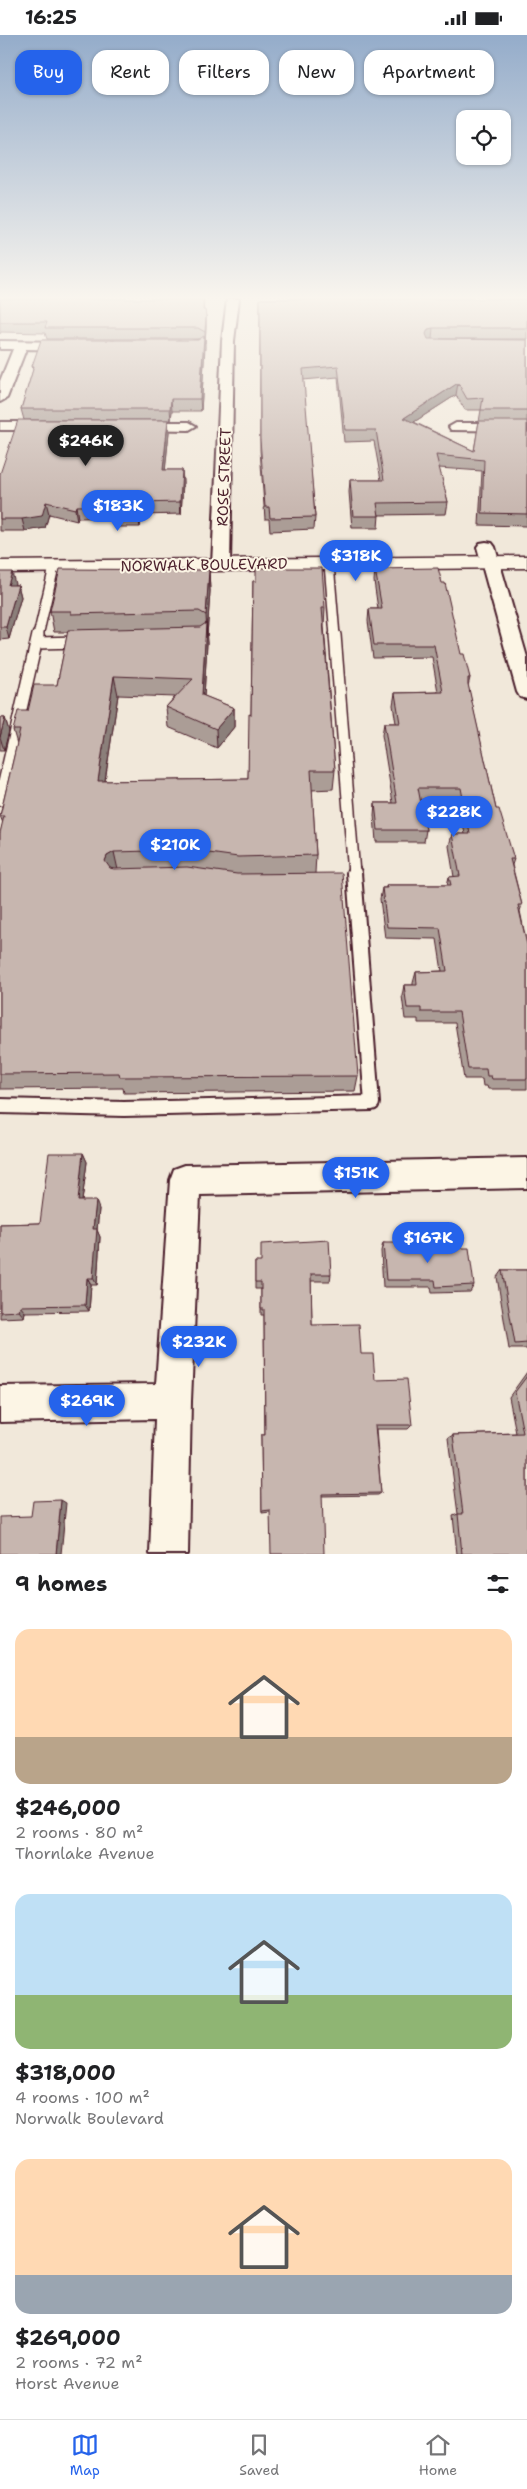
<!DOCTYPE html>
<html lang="en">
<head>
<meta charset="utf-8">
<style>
	body { margin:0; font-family:"Shantell Sans",sans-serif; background:#f6f6f6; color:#202124; height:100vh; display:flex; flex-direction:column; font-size:19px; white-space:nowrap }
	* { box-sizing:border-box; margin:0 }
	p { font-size:16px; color:#757577 }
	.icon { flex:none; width:28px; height:28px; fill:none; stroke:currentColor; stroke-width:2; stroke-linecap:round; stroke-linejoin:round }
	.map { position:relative; height:1519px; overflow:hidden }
	.panel { display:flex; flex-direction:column; background:#fff; flex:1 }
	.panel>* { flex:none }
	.guide { position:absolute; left:15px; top:15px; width:498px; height:45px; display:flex; gap:10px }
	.controls { position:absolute; left:456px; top:75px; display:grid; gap:10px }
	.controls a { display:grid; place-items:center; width:55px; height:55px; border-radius:10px; background:#fff; box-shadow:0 1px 4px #0004; font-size:25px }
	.price { position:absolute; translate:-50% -42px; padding:0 11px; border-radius:18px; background:#2563eb; color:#fff; font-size:16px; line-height:32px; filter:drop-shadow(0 1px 2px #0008) }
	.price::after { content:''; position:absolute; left:50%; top:30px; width:15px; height:11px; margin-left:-8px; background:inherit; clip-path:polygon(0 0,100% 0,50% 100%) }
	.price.on { background:#222; color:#fff }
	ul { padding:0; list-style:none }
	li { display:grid; align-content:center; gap:10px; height:265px; padding:0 15px }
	li span { display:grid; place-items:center; height:155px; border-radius:15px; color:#555 }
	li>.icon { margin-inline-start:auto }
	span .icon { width:90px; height:90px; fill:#fffc; stroke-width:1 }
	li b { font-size:21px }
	h2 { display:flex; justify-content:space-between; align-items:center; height:60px; padding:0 15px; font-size:21px }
	.tag { padding:0 18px; border-radius:15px; background:#fff; box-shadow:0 1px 4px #0004; font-size:18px; line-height:45px }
	.tag.on { background:#2563eb; color:#fff }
	.status { display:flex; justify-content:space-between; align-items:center; height:35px; padding:0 25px; background:#fff; direction:ltr }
	.status svg { height:14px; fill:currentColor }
	.menu { display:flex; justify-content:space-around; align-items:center; height:70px; border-top:1px solid #e0e0e0; background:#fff; font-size:14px; color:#757577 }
	.menu a { display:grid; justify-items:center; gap:2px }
	.menu .on { color:#2563eb }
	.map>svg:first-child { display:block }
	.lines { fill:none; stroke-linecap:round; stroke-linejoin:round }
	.lane-far2-casing { stroke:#4a1f2b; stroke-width:12 }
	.lane-far1-casing { stroke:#4a1f2b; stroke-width:14 }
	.lane-casing { stroke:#4a1f2b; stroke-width:18 }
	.street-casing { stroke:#4a1f2b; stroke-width:4 }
	.secondary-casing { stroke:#4a1f2b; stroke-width:3 }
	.lane-far2 { stroke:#fcf5e5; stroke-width:9 }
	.lane-far1 { stroke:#fcf5e5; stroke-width:11 }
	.lane { stroke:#fcf5e5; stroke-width:14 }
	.street { fill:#fcf5e5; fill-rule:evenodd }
	.secondary { fill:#fcf5e5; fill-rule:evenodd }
	.wall { fill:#ab9d96; stroke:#4a1f2b; fill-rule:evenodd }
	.shaded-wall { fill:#8b7f7a; stroke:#4a1f2b }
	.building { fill:#c7b6af; stroke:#4a1f2b }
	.labels { text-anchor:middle; stroke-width:4; stroke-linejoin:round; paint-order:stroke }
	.far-street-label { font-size:15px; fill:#4a1f2b; stroke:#fcf5e5 }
</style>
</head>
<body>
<div class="status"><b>16:25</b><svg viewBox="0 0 49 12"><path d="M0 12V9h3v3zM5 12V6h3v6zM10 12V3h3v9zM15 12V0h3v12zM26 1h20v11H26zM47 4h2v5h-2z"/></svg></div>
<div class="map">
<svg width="527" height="1519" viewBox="0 0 527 1519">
	<rect width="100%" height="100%" fill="#f1e8da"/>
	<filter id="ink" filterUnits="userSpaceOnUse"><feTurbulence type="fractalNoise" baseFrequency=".02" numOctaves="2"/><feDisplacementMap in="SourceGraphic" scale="10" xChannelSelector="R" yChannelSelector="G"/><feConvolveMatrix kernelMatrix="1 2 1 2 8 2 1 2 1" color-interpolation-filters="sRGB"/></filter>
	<g filter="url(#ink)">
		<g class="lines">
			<!-- lane-far2 casing -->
			<g class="lane-far2-casing">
				<g id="lane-far2">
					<polyline points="329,529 335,601"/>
					<polyline points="38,601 54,532"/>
				</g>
			</g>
			<!-- lane-far1 casing -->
			<g class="lane-far1-casing">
				<g id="lane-far1">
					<polyline points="335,600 354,839"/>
					<polyline points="37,608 80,607"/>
					<polyline points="0,765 38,600"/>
				</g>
			</g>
			<!-- lane casing -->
			<g class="lane-casing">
				<polyline id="lane" points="0,1071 124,1074 372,1068 354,838"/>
			</g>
			<!-- street casing -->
			<g class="street-casing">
				<g id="street">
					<polygon points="227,264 239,264 234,306 230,530 227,534 215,534 212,530 222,306"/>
					<polygon points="0,306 69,307 75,311 69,315 26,314 7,363 0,367 0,346 13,314 0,314"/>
					<polygon points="0,387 46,387 53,391 46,395 0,395"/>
					<polygon points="138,387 189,387 196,391 189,395 133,394 131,391 133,388"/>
					<polygon points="456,388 527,388 527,396 451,395 449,392"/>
					<polygon points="486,507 492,508 495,512 527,622 527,664 520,662 517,657 477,512 480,508"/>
					<polygon points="527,1123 527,1153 200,1160 191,1366 188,1519 150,1519 155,1384 0,1387 0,1351 156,1349 170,1145 174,1134 185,1130"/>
				</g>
			</g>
			<!-- secondary casing -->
			<g class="secondary-casing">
				<polygon id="secondary" points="527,521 527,533 0,538 0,526"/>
			</g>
			<!-- lane-far2 -->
			<use href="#lane-far2" class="lane-far2"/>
			<!-- lane-far1 -->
			<use href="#lane-far1" class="lane-far1"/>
			<!-- lane -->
			<use href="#lane" class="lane"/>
			<!-- street -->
			<use href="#street" class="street"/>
			<!-- secondary -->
			<use href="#secondary" class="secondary"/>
		</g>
		<!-- wall -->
		<g class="wall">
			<polygon points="0,264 204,275 206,281 206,292 201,376 172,376 171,385 24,385 21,374 33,335 32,331 199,304 47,304 45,298 1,297 0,299"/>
			<path d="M260 264H527V304H440L527 305V491L479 490 482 436 439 433 448 467 446 479 379 480 378 493H352L349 457 350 445H381L374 406 344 407 338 342 303 345 315 482 314 494 270 496 269 484H265L260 415ZM456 360 465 375H481L474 416 414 387Z"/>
			<polygon points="169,397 165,435 182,435 183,447 181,479 141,480 140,492 118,492 116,482 78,483 77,486 49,479 45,493 25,496 0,496 0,439"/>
			<polygon points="375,534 461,619 470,643 468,651 496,774 514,824 512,830 522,870 520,876 527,910 527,1054 488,1054 487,1051 483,1051 482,1044 464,1044 455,988 418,988 418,984 405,984 402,961 404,950 413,950 413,948 416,937 442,936 437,904 385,903 380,864 382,853 386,853 386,850 447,850 449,842 454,842 449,811 452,799 465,799 458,765 421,765 426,795 424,807 376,807 374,780 375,768 393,768 382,700 384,688 396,688 393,670 395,658 438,657 432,622 373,623 368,586 369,574 378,574 374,546"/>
			<polygon points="209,535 210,556 207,601 206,600 207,608 204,661 234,673 234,692 217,713 168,692 166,672 175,662 118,660 105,746 248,744 251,680 253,546 325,573 324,591 335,735 333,754 312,755 316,820 315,838 358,1041 355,1056 124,1058 123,1053 0,1054 0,798 3,788 0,781 17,709 13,695 28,676 57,650 68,597 54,597 50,576"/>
			<polygon points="0,537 15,549 15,550 18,550 21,562 9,604 0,605"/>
			<polygon points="0,683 5,683 9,696 4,715 0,715"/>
			<polygon points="83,1118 87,1127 82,1166 99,1174 97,1195 100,1202 97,1250 91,1250 89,1276 25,1277 24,1282 0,1283 0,1189 40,1188"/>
			<polygon points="383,1208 420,1213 474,1250 470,1257 432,1258 431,1252 383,1252 381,1216"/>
			<polygon points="255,1227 331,1239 330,1246 311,1246 312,1290 361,1319 375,1345 412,1390 408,1394 376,1394 381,1458 378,1460 322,1461 270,1477 262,1478 261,1400 265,1400 264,1280 261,1280 261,1254 255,1254"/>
			<polygon points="502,1235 527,1235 527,1314 509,1314 497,1242"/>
			<polygon points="527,1337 527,1519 457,1519 453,1481 458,1479 448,1403 453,1400 516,1398 509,1362"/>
		</g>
		<!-- shaded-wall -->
		<g class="shaded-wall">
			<polygon points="203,264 204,264 203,286"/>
			<polygon points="206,281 206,292 205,308 205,297"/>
			<polygon points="433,293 432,304 427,305 426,299 428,294"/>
			<polygon points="204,301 205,312 201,376 200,364"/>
			<polygon points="458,348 456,360 403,394 404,383"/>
			<polygon points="171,364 172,376 171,385 170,374"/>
			<polygon points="168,385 169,397 164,447 163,435"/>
			<polygon points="182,435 183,447 181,479 180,467"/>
			<polygon points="46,467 49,479 45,493 25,496 22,484"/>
			<polygon points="140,468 141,480 140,492 138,480"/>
			<polygon points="76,471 78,483 77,486 75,474"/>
			<polygon points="209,535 210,556 207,601 206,580"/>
			<polygon points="12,537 15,549 11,562 8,550"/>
			<polygon points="18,550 21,562 9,604 6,592"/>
			<polygon points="206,588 207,608 203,679 202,660"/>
			<polygon points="114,641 118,660 102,765 98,746"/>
			<polygon points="234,673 234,692 217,713 216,694"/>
			<polygon points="5,683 9,696 4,715 0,702"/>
			<polygon points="114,817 118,835 109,845 105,826 107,821"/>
			<polygon points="83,1118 87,1127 81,1174 78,1166"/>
			<polygon points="96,1166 99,1174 97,1195 100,1202 97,1250 93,1243 93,1194"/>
			<polygon points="87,1243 91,1250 89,1276 85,1270"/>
			<polygon points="20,1271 25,1277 24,1282 19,1276"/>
			<polygon points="61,1465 66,1468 61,1519 56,1519"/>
		</g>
		<!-- building -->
		<g class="building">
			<polygon points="0,264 203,264 203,275 205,275 206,281 205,297 198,293 45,293 47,287 0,287"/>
			<polygon points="260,264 527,264 527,293 433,293 428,294 426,299 428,304 527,305 527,375 481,375 483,363 467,364 458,348 404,383 474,416 479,386 527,386 527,479 482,478 484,425 436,420 448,467 377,468 379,481 353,481 350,445 384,445 376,395 345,395 338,331 303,334 315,482 270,483 269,472 265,472 260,404"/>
			<polygon points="204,301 200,364 171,364 170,374 21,374 34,331 32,331 41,305 198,305"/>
			<polygon points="18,385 168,385 163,435 182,435 180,467 140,468 138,480 116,480 118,470 76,471 75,474 46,467 42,481 22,484 0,484 0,439"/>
			<polygon points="256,533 322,533 325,573 322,573 335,735 311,735 316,820 238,822 187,815 114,817 107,821 105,826 110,833 114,834 187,832 237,839 342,838 358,1041 120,1042 119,1038 0,1039 0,798 4,781 0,781 20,695 13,695 18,676 28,676 34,650 57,650 68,595 200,592 206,588 202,660 234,673 216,694 166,672 193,644 114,641 98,746 248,744 249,679 251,680 253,546 256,546"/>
			<polygon points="438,533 442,548 445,548 461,619 464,619 470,643 468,643 468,649 496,774 499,774 514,824 510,824 522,870 518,870 527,910 527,1044 492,1044 491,1041 487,1041 486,1034 468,1034 459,977 421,977 421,973 407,973 404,950 417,950 416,937 447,936 440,893 387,892 382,853 387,853 386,850 451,850 449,842 460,841 452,799 470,799 461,753 418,753 426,795 378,795 375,768 397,768 384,688 400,688 395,658 443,657 434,610 374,610 369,574 382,574 375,534"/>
			<polygon points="60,534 209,535 206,580 199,576 71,579 71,576 50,576"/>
			<polygon points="0,537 12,537 8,550 18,550 6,592 0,592"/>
			<polygon points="0,683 5,683 0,702"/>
			<polygon points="49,1118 83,1118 78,1166 96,1166 93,1194 97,1194 93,1243 87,1243 85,1270 20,1271 19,1276 0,1277 0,1189 40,1188"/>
			<polygon points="329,1205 331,1239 311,1239 312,1290 359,1289 361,1319 373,1319 375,1345 407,1344 412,1390 375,1390 381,1458 322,1459 324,1519 271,1519 270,1475 262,1476 261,1400 265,1400 264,1274 261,1274 261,1247 255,1247 255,1227 261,1227 261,1209"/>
			<polygon points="383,1208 420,1208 420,1213 469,1213 474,1250 436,1252 435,1245 386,1245"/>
			<polygon points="502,1235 527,1235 527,1308 515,1309"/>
			<polygon points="527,1341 527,1519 462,1519 458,1479 463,1479 453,1400 523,1398 515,1357"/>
			<polygon points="61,1465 56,1519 0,1519 0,1482 31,1481 33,1466"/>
		</g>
	</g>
	<!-- sky -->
	<linearGradient id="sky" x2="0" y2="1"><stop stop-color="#94acca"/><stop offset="0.55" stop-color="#f9f5ee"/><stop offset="1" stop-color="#f9f5ee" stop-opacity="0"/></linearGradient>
	<rect width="527" height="477" fill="url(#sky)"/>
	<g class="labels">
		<!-- far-street labels -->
		<g class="far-street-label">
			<text transform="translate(224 442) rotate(-88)" y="5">ROSE STREET</text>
			<text transform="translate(204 530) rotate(-1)" y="5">NORWALK BOULEVARD</text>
		</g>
	</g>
</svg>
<div class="controls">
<a><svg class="icon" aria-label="locate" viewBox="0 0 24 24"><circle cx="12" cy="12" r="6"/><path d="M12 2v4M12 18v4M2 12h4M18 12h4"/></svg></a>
</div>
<b class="price on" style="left:86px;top:432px">$246K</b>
<b class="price" style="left:118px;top:497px">$183K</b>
<b class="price" style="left:356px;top:547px">$318K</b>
<b class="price" style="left:454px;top:803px">$228K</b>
<b class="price" style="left:175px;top:836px">$210K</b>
<b class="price" style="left:356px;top:1164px">$151K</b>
<b class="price" style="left:428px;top:1229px">$167K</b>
<b class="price" style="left:199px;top:1333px">$232K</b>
<b class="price" style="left:87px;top:1392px">$269K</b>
<div class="guide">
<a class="tag on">Buy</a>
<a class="tag">Rent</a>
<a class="tag">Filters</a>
<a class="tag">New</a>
<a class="tag">Apartment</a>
</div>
</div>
<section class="panel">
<h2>9 homes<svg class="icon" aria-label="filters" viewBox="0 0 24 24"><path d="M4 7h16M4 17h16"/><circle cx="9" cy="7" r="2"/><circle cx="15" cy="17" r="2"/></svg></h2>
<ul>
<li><span style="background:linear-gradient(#ffd9b3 70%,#b9a48a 0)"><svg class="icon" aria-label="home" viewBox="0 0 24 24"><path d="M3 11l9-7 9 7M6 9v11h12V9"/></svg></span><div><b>$246,000</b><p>2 rooms · 80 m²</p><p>Thornlake Avenue</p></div></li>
<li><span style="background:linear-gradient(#bfe0f5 65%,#8fb573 0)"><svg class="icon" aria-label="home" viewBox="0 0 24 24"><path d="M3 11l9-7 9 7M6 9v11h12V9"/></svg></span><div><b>$318,000</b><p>4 rooms · 100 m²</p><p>Norwalk Boulevard</p></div></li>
<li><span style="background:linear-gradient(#ffd9b3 75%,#9aa5b1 0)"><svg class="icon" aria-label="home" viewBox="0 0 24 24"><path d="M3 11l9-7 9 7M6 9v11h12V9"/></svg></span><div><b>$269,000</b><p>2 rooms · 72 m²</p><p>Horst Avenue</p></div></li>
</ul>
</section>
<nav class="menu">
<a class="on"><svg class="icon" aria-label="map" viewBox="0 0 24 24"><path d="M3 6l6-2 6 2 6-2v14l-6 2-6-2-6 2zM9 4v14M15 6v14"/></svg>Map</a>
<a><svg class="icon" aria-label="saved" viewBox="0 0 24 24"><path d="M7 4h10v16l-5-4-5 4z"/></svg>Saved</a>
<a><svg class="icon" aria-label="home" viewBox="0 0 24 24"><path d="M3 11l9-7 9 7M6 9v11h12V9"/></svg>Home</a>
</nav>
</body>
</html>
